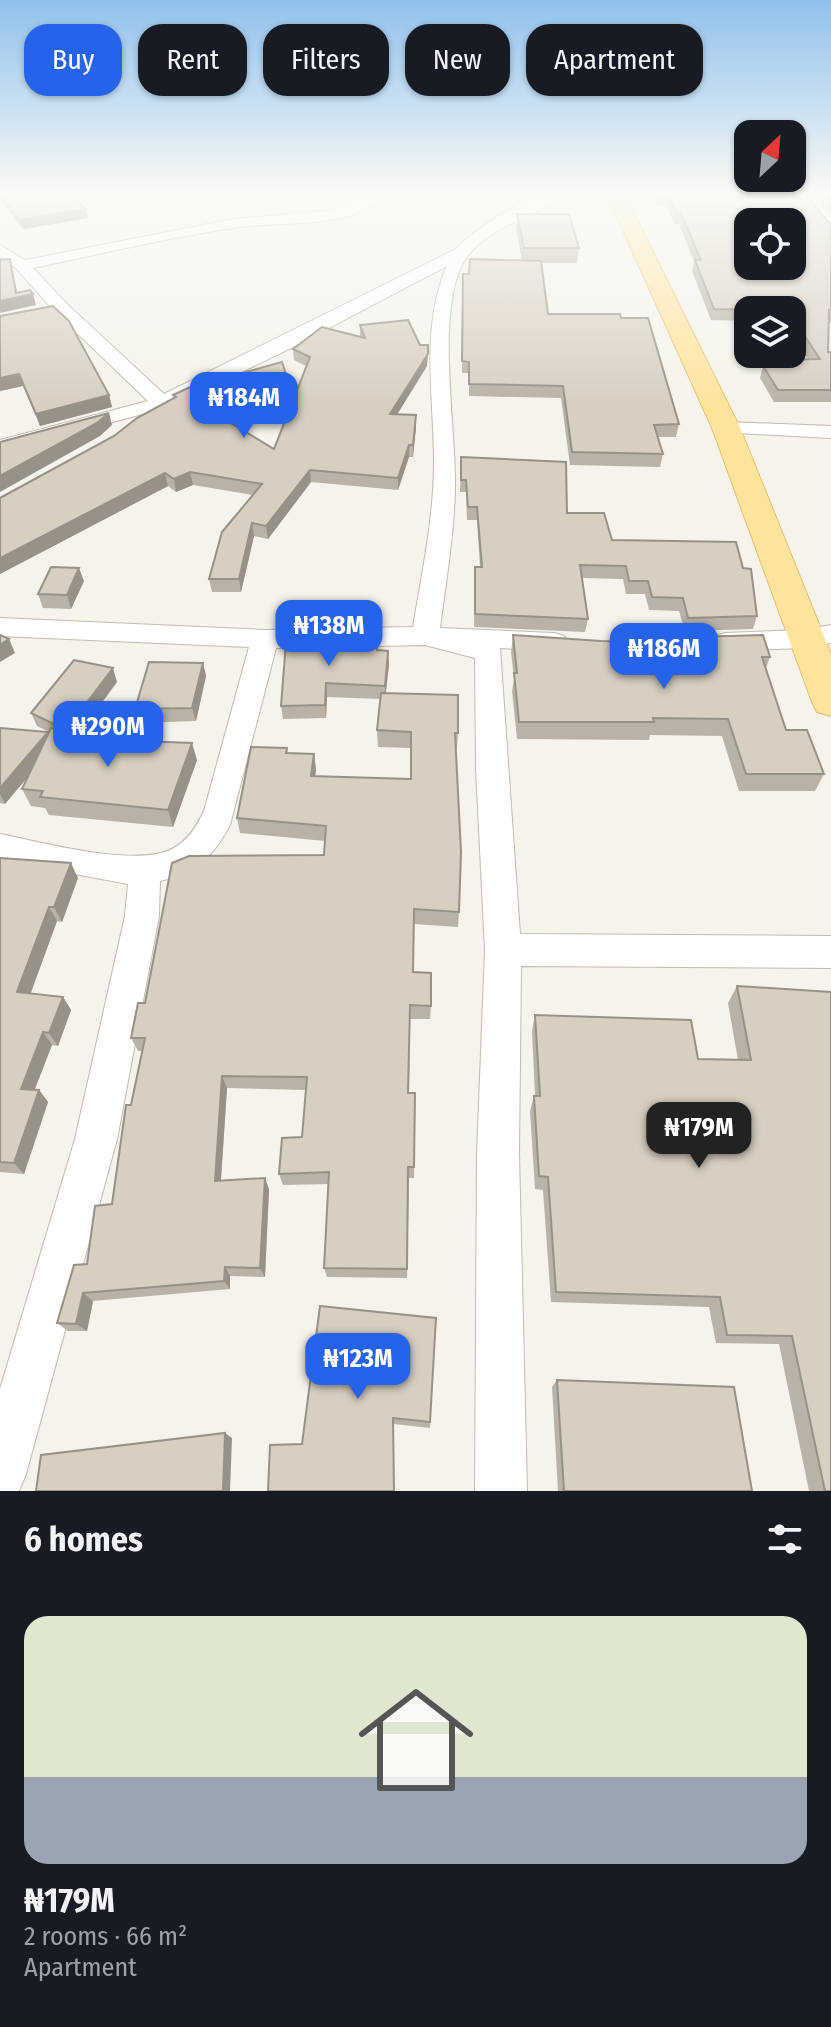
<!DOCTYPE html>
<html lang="en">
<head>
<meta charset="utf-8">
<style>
	body { margin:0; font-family:"Fira Sans Condensed",sans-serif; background:#242831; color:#f1f3f6; height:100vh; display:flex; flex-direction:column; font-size:30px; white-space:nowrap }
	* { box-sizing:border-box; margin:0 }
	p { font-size:26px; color:#9ea1a6 }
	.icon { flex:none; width:44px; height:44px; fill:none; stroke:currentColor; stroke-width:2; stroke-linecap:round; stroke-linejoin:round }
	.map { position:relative; height:1491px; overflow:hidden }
	.panel { display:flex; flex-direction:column; background:#171b24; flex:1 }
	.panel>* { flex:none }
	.hud { position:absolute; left:24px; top:24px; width:784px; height:72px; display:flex; gap:16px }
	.needle { width:52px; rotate:26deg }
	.tools { position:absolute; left:734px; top:120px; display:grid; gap:16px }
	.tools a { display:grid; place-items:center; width:72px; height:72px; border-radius:16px; background:#171b24; box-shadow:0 2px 6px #0004; font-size:40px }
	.price { position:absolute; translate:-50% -68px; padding:0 18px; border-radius:16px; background:#2563eb; color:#fff; font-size:26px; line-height:52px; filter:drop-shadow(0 2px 4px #0008) }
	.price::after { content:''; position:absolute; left:50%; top:48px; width:24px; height:18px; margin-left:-12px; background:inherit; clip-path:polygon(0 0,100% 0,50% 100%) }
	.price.on { background:#222; color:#fff }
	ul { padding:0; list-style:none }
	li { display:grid; align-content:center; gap:16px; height:424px; padding:0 24px }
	li span { display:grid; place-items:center; height:248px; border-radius:24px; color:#555 }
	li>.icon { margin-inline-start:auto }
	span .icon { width:144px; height:144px; fill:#fffc; stroke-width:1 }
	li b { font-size:34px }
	h2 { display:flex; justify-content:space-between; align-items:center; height:96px; padding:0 24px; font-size:34px }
	.tag { padding:0 28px; border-radius:24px; background:#171b24; box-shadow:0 2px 6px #0004; font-size:28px; line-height:72px }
	.tag.on { background:#2563eb; color:#fff }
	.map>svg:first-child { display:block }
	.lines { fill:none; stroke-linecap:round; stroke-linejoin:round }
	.minor-casing { stroke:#c2bbae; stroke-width:2 }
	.major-casing { stroke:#e6c16a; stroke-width:2 }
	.minor { fill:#fff; fill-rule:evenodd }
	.major { fill:#ffe39c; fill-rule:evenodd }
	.wall { fill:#bab2a6 }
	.shaded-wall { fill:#979187 }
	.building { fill:#d8cfc1; stroke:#979187; stroke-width:2; fill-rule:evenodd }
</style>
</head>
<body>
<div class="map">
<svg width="831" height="1491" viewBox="0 0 831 1491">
	<rect width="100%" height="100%" fill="#f6f3ec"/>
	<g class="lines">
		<!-- minor casing -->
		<g class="minor-casing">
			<g id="minor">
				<path d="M370 195H388C348 231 282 220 233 228 166 238 100 254 33 268L67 304 164 394 456 249C472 231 520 200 543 195 549 194 557 195 563 195 537 217 496 223 470 253 432 296 457 431 455 488 454 535 446 581 440 628L554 633 564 636 567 642 564 648 554 651 500 648 520 934 831 936V968L521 966 519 1153 527 1491H475L477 1153 485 950 476 769 475 658 425 645 276 648 230 825C214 856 195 873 160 881L159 916 117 1139 26 1474 19 1491H0V1389L75 1139 125 916 128 884 0 860V834C42 842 134 868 172 849 188 841 197 826 204 811L249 647 0 636V618L265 630 413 627C422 573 434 517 434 462 434 397 420 327 447 266L283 352 169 407 0 452V440L148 401 55 312 16 268 0 257V245L25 260 234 219 328 211Z"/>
				<polygon points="799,195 813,195 831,218 831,232 826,231"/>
				<polygon points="726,422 831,426 831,438 719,432 716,428 719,424"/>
				<polygon points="831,625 831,643 804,648 725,651 715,648 712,642 715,636 725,633 804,630"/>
			</g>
		</g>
		<!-- major casing -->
		<g class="major-casing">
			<polygon id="major" points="607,195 625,195 740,428 831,654 831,716 817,712 812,702 712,428"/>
		</g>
		<!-- minor -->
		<use href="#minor" class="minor"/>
		<!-- major -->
		<use href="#major" class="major"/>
	</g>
	<!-- wall -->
	<g class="wall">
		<polygon points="0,195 86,209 88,218 23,229 2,203"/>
		<polygon points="651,195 806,195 829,223 831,224 831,322 829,322 828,352 831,352 831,402 774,402 760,378 763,366 771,366 773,360 808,359 792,334 792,310 748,310 748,321 711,320 692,271 694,261 679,224 675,224 666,206 656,205"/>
		<polygon points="817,195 831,195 831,214"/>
		<polygon points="517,214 579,248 577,263 541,263 548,314 621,318 679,424 676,437 658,437 663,454 660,467 570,465 561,398 469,396 469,373 462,373 463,274 469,274 522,261 516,228"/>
		<polygon points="0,316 109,395 112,407 40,426 23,386 0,391"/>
		<polygon points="360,325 427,366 397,414 416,427 413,457 409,457 398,490 311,482 268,539 254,536 241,592 212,592 209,579 253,495 193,485 176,492 168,486 0,574 0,498 114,436 174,398 173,395 289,392 220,416 274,449 306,366 294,360 293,349 360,337"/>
		<polygon points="461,457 567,513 612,540 757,616 753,629 685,631 679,611 649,610 645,594 626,594 623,579 582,578 588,619 585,632 474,627 475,567 480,567 477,520 467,520 466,492 460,492"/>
		<polygon points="84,581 71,609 43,608 38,594"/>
		<polygon points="513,635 601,641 695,642 696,637 770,657 766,668 786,730 824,774 815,791 739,791 722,736 650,735 649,740 517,739 512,691 514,679 511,652"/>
		<polygon points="378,650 388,651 389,664 386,693 458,733 457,749 456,749 459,912 458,927 414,924 413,972 431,1006 430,1019 410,1019 409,1093 415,1105 414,1178 409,1178 407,1278 327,1277 324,1268 329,1184 283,1185 279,1174 302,1137 306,1090 227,1088 221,1181 269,1189 265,1277 230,1276 230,1289 93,1301 87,1331 68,1331 57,1323 87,1264 112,1204 142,1051 138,1051 131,1038 145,1003 324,855 325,841 240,833 237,818 287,748 288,753 314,754 316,770 315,776 411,779 411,748 378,747 377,730 380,699 327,697 326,718 283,719 281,706"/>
		<polygon points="203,663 206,676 196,721 140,723 135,709"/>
		<polygon points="117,682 81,731 114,734 116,740 197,760 173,827 49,815 45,808 31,806 22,789 28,776 5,804 0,803 0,728 48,732 48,734 49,732 37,726 31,713"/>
		<polygon points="0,858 78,878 62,922 57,921 31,993 63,997 71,1010 58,1046 52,1045 35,1089 39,1090 48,1102 24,1174 0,1172"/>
		<polygon points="737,986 831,1491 809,1491 779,1344 716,1343 709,1307 551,1302 543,1190 535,1189 530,1111 534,1096 535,1096 532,1031 535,1015 698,1059 738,1060 728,1003"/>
		<polygon points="436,1318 430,1428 394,1424 302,1444"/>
		<polygon points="557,1380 752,1491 558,1491 552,1387"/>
	</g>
	<!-- shaded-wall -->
	<g class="shaded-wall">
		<polygon points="86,209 88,218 23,229 20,220"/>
		<polygon points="10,259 18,297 33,294 36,305 0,313 0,301"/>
		<polygon points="428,354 427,366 390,426 390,414"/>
		<polygon points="19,374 23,386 0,391 0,378"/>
		<polygon points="288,380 289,392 208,420 206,408"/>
		<polygon points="109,395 112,407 40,426 36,414"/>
		<polygon points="109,413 112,425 100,436 0,492 0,476"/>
		<polygon points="416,415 416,427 413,457 413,445"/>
		<polygon points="409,445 409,457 398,490 398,478"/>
		<polygon points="310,470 311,482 268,539 266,526"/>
		<polygon points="190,472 193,485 176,492 174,479"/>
		<polygon points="165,473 168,486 0,574 0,558"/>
		<polygon points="252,523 254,536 241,592 239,579"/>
		<polygon points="79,568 84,581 71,609 67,595"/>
		<polygon points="9,639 15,653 0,662 0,645"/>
		<polygon points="388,651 389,664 385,699 385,686"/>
		<polygon points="203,663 206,676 196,721 192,708"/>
		<polygon points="113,668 117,682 72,743 66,730"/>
		<polygon points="326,683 327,697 326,718 325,705"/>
		<polygon points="48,732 54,746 5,804 0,794 0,788"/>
		<polygon points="192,743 197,760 173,827 168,810"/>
		<polygon points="314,754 316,770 313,792 311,776"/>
		<polygon points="71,863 78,878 62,922 54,907"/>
		<polygon points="49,907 57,921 26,1005 17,992"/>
		<polygon points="63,997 71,1010 58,1046 49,1033"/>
		<polygon points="43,1032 52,1045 30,1101 21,1089"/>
		<polygon points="222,1076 227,1088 220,1192 215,1181"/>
		<polygon points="39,1090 48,1102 24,1174 14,1163"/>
		<polygon points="265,1178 269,1189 265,1277 260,1268"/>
		<polygon points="225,1267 230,1276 230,1289 224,1281"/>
		<polygon points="83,1293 93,1301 87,1331 76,1324"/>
		<polygon points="225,1433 232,1438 230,1491 223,1491"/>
	</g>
	<!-- building -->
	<g class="building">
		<polygon points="0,195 69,195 86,209 20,220"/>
		<path d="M658 195H806L829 223 831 224V310H829L828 352H831V390H778L763 366H776L773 360 820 359 792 317V310L714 309 695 260H701L681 214H677L668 195ZM748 222H792V266H748Z"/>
		<polygon points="517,214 569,214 579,248 524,248"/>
		<polygon points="10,259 16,293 30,290 33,294 0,301 0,260"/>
		<polygon points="470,259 541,261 548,314 620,314 621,318 648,318 679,424 654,425 663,454 572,452 563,386 469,384 469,362 462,361 463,274 469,274"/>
		<polygon points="53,306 69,321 109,395 36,414 19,374 0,378 0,316"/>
		<polygon points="408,320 420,345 428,345 428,354 390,414 416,415 413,445 409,445 398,478 310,470 266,526 252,523 239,579 209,579 222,532 262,484 190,472 174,479 165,473 0,558 0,498 114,436 137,418 176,397 173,395 188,388 282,362 288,380 206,408 274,449 310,357 293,349 322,327 365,338 360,325"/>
		<polygon points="109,413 97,423 0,476 0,442"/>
		<polygon points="461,457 566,462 567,513 604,513 612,540 736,542 743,568 751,569 757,616 688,618 683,598 652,597 648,581 629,581 626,566 580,565 588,619 475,614 475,567 482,567 477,507 468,507 466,480 461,480"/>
		<polygon points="51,567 79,568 67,595 38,594"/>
		<polygon points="0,635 9,639 0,645"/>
		<polygon points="513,635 601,641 698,642 696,637 763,635 770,657 762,657 786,730 807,730 824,774 746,774 728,719 653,718 654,722 519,722 514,673 517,673"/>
		<polygon points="289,638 378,642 377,650 388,651 385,686 326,683 325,705 281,706 286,642"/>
		<polygon points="74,660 113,668 66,730 31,713"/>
		<polygon points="149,662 203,663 192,708 135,709"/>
		<polygon points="381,693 458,695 458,733 455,733 461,852 459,912 414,909 413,972 431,973 431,1006 410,1005 408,1093 415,1093 414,1167 408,1167 407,1269 324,1268 329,1172 279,1174 282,1138 302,1137 307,1077 222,1076 215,1181 265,1178 260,1268 225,1267 224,1281 83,1293 76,1324 57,1323 74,1265 87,1264 95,1206 112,1204 126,1105 131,1105 145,1038 131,1038 138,1003 145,1003 172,863 189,856 324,855 326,826 237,818 251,747 287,748 286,753 314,754 311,776 411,779 411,732 377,730"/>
		<polygon points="0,728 48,732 0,788"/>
		<polygon points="51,728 114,734 114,740 192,743 168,810 40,797 43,791 22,789"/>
		<polygon points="0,858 71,863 54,907 49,907 17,992 63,997 49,1033 43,1032 21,1089 39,1090 14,1163 0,1162"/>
		<polygon points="737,986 831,992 831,1491 825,1491 792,1336 727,1335 720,1297 556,1292 548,1177 539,1176 534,1096 540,1096 535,1015 691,1020 698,1059 751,1060"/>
		<polygon points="320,1306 436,1318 430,1422 393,1418 394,1491 268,1491 270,1445 302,1444"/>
		<polygon points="557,1380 734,1387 752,1491 564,1491"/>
		<polygon points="225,1433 223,1491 36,1491 41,1455"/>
	</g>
	<!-- sky -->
	<linearGradient id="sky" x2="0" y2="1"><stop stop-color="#8fc1ec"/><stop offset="0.48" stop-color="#fbfaf6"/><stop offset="1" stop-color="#fbfaf6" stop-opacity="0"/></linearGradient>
	<rect width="831" height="404" fill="url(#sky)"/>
</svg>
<div class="tools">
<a><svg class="needle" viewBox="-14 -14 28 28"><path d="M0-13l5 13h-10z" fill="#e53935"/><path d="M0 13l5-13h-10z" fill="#9ea1a6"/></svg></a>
<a><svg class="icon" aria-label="locate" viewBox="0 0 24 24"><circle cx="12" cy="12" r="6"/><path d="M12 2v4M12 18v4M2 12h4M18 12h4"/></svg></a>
<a><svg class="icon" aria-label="layers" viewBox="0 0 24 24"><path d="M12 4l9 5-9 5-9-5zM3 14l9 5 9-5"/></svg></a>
</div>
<b class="price" style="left:244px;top:440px">₦184M</b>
<b class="price" style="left:329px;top:668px">₦138M</b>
<b class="price" style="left:664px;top:691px">₦186M</b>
<b class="price" style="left:108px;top:769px">₦290M</b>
<b class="price on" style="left:699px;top:1170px">₦179M</b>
<b class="price" style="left:358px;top:1401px">₦123M</b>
<div class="hud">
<a class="tag on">Buy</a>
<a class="tag">Rent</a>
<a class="tag">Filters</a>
<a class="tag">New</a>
<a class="tag">Apartment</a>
</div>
</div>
<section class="panel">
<h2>6 homes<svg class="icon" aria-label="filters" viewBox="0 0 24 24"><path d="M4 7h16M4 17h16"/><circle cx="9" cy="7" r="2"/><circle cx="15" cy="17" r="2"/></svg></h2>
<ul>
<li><span style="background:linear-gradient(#dfe7d0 65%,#9aa5b1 0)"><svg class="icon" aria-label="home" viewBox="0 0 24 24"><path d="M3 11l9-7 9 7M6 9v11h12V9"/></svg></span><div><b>₦179M</b><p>2 rooms · 66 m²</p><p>Apartment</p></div></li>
</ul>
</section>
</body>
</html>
